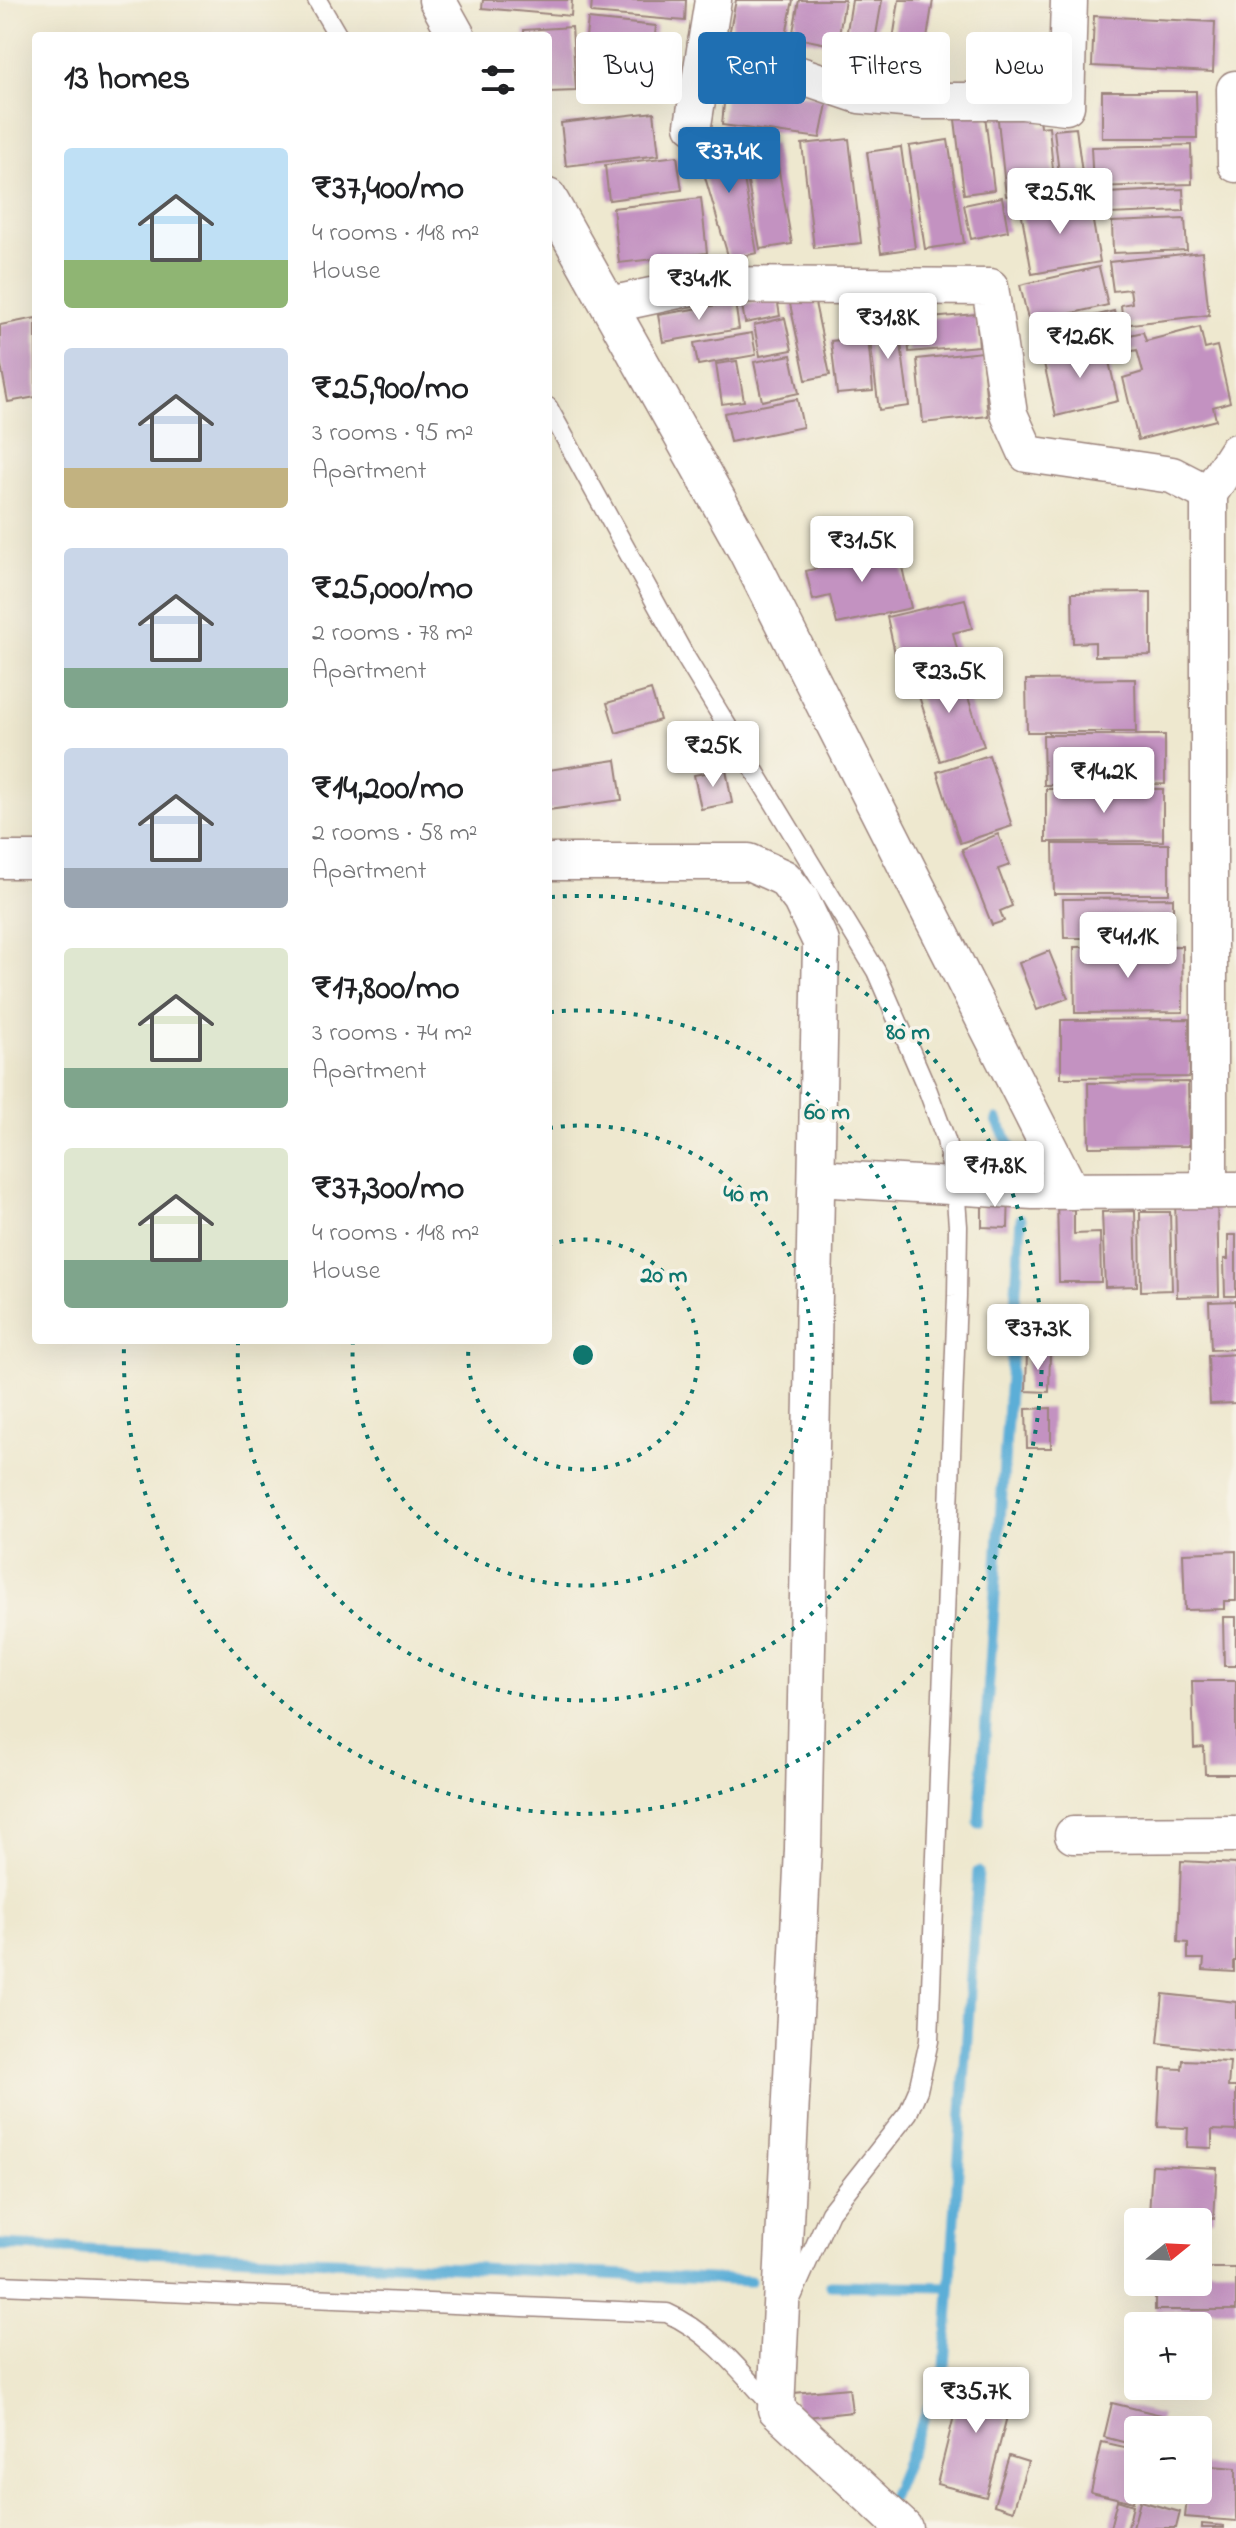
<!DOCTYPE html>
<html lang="en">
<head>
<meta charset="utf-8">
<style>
	body { margin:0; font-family:"Indie Flower",sans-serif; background:#f2f2f2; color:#202124; height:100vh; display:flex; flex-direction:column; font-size:30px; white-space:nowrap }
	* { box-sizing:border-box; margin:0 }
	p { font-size:26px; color:#757577 }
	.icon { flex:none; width:44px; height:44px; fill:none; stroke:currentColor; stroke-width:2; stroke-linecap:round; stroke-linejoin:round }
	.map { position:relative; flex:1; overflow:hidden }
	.side { position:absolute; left:32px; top:32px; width:520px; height:1312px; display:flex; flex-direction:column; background:#fff; border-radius:8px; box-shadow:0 8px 32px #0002 }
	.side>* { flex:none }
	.banner { position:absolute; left:576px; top:32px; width:540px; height:72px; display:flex; gap:16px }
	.needle { width:52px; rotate:72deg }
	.fabs { position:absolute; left:1124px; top:2208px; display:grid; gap:16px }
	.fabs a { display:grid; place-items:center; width:88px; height:88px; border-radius:8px; background:#fff; box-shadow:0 8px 32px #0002; font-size:40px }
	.price { position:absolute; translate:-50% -68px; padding:0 18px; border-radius:8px; background:#fff; color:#222; font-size:26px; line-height:52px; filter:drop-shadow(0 2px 4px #0008) }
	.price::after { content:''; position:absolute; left:50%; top:48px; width:24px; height:18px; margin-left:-12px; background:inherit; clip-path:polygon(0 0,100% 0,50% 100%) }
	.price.on { background:#1f6fb2; color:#fff }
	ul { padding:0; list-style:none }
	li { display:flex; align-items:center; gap:24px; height:200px; padding:0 32px }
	li span { display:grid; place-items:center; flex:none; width:224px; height:160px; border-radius:8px; color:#555 }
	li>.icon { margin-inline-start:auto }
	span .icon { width:96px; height:96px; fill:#fffc; stroke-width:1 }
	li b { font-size:34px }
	h2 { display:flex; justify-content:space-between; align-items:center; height:96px; padding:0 32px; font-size:34px }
	.pill { padding:0 28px; border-radius:8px; background:#fff; box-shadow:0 8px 32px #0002; font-size:28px; line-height:72px }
	.pill.on { background:#1f6fb2; color:#fff }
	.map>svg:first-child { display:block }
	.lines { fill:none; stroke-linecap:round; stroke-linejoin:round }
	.stream { stroke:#5caed7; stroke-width:11 }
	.building { fill:#c392c1 }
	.lane-casing { stroke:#9c847d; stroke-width:21 }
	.street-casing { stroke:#9c847d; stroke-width:39 }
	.lane { stroke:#fff; stroke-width:18 }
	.street { stroke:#fff; stroke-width:36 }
	.ring { fill:none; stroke:#0f766e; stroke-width:4; stroke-dasharray:4 8 }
	.centre { fill:#0f766e; stroke:#f7f3e8; stroke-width:4 }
	.ring-label { font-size:24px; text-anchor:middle; font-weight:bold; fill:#0f766e; stroke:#f7f3e8; stroke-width:7; stroke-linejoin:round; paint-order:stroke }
</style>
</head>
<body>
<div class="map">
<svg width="1236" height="2528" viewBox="0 0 1236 2528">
	<rect width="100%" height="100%" fill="#f7f3e8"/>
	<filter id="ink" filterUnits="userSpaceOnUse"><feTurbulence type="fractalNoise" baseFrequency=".0125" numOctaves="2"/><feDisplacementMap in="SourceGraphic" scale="16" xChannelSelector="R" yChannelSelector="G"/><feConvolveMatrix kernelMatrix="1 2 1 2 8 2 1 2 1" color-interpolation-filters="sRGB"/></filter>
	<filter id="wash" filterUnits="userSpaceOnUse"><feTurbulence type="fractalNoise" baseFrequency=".006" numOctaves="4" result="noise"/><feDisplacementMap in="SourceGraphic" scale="32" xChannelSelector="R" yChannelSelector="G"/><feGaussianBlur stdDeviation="1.8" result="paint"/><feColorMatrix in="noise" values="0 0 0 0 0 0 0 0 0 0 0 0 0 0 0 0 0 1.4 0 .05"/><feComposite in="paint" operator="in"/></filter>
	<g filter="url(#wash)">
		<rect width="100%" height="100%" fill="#eee8cf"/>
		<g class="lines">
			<!-- stream -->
			<g class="stream">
				<polyline points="997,1120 1017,1160"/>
				<polyline points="979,1823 1021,1219"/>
				<polyline points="0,2245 750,2281"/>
				<polyline points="830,2285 950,2287"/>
				<polyline points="891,2498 945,2367 978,1872"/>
			</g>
		</g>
		<g id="blocks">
			<!-- building -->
			<g class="building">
				<polygon points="483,0 572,0 571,16 482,8"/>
				<polygon points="592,0 686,0 685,21 591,13"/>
				<polygon points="736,0 793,0 784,45 729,35"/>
				<polygon points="799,0 845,0 837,46 792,37"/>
				<polygon points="852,0 882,0 874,47 845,43"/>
				<polygon points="899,0 933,0 926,45 893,40"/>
				<polygon points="1094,16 1215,22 1213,72 1092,66"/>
				<polygon points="588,19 656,26 650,81 582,74"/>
				<polygon points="572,27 576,91 548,92 548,36 524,36 524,30"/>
				<polygon points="726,82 828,99 820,138 722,125"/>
				<polygon points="1102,91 1196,91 1197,138 1102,138"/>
				<polygon points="984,107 994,190 964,194 954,111"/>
				<polygon points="1038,107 1040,127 1049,126 1055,192 1006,196 997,111"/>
				<polygon points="654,112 659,155 566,166 561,123"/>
				<polygon points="1076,128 1084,188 1061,191 1054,130"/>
				<polygon points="737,139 757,253 729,259 695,143"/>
				<polygon points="849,139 861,243 814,248 802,144"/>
				<polygon points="948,140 964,243 925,249 909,146"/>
				<polygon points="774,144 792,244 760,249 742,150"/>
				<polygon points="1191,145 1192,184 1093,187 1091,147"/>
				<polygon points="901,147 915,248 881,253 867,152"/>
				<polygon points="677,156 682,190 609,200 605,165"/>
				<polygon points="1183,189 1184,211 1108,214 1107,193"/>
				<polygon points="1002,197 1008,231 971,239 964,205"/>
				<polygon points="701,198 707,253 619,263 613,208"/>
				<polygon points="1089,199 1100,262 1032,274 1021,210"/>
				<polygon points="1185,219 1187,250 1113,253 1112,222"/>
				<polygon points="1202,252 1209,315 1123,325 1121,305 1132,303 1130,289 1113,291 1109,262"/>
				<polygon points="1099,267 1108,305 1029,323 1020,285"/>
				<polygon points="777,298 780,316 745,323 742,305"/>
				<polygon points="814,298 830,375 806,380 790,304"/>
				<polygon points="735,302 739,329 663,342 658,315"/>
				<polygon points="1114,311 1120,334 1039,354 1034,331"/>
				<polygon points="897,312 909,406 879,410 867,316"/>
				<polygon points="976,314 979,346 909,352 907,320"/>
				<polygon points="36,318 36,397 8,402 0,360 0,325"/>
				<polygon points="785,318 792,350 760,356 754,325"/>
				<polygon points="1200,327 1205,349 1217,346 1230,402 1213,407 1216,420 1138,440 1123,378 1143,372 1137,350 1120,354 1117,338 1143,332 1146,341"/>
				<polygon points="752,333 756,355 698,365 694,343"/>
				<polygon points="868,337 873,391 837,394 831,341"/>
				<polygon points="1105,344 1118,401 1056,416 1043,359"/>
				<polygon points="982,352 988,416 923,423 917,359"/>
				<polygon points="791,355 799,393 762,401 754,362"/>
				<polygon points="737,361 744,401 722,404 716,364"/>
				<polygon points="797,399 803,427 730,442 724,413"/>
				<polygon points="897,544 911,608 837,624 830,596 813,600 806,571 827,566 826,560"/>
				<polygon points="1151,592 1151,655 1095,656 1095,642 1073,643 1072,593"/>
				<polygon points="965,599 972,628 953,633 959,657 940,662 937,649 896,658 887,617"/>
				<polygon points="959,670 984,746 940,761 915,684"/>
				<polygon points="1135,679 1136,732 1027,732 1026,680"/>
				<polygon points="651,690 660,720 616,733 607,703"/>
				<polygon points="1043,735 1165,735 1165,784 1044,785"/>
				<polygon points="989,755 1012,826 960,843 937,772"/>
				<polygon points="616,760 622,800 548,810 548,770"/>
				<polygon points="726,769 732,803 701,809 694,775"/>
				<polygon points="1046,789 1163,789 1163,841 1046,842"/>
				<polygon points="998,834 1010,865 998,869 1012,906 1000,911 1004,921 992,925 962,849"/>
				<polygon points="1053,844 1169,844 1169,894 1054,894"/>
				<polygon points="1173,898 1173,938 1064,938 1063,899"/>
				<polygon points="1182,946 1183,1012 1075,1013 1074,947"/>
				<polygon points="1049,951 1068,998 1037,1010 1019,963"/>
				<polygon points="1189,1019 1190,1077 1061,1078 1061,1020"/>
				<polygon points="1188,1082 1189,1146 1089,1147 1088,1083"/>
				<polygon points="982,1191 1009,1191 1008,1228 982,1227"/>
				<polygon points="1217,1193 1219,1296 1177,1297 1175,1194"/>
				<polygon points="1057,1200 1074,1200 1074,1234 1100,1233 1101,1282 1059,1282"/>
				<polygon points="1135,1211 1137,1286 1105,1287 1102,1212"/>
				<polygon points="1140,1212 1170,1212 1172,1290 1141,1291"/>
				<polygon points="1228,1235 1236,1235 1236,1296 1225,1296 1224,1259 1228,1259"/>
				<polygon points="1236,1301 1236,1349 1211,1350 1209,1302"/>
				<polygon points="1027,1351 1050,1352 1049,1392 1026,1391"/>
				<polygon points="1236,1354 1236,1403 1210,1404 1208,1356"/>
				<polygon points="1051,1408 1051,1448 1027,1448 1026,1409"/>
				<polygon points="1236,1551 1236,1601 1224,1601 1224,1609 1185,1610 1183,1553"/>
				<polygon points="1223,1617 1236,1617 1236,1666 1224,1666"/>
				<polygon points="1192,1681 1236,1681 1236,1774 1205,1774 1204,1747 1194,1748"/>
				<polygon points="1181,1861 1236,1864 1236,1961 1234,1961 1234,1972 1203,1970 1204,1959 1188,1959 1188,1943 1178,1942"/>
				<polygon points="1163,1994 1236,2002 1236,2052 1158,2043"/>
				<polygon points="1183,2060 1230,2062 1228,2087 1236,2087 1236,2131 1212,2130 1212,2148 1187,2147 1188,2128 1158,2127 1161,2068 1182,2069"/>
				<polygon points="1152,2165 1217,2168 1214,2219 1149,2216"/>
				<polygon points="1198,2268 1236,2268 1236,2310 1155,2310 1155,2282 1198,2282"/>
				<polygon points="965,2372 1015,2386 986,2497 937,2484"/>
				<polygon points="849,2388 852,2412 797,2418 794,2393"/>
				<polygon points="1112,2403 1161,2415 1157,2430 1138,2430 1138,2446 1104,2437"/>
				<polygon points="1102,2442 1138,2450 1138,2482 1133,2502 1091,2492"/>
				<polygon points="1009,2456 1028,2462 1013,2511 994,2505"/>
				<polygon points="1198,2465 1236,2468 1236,2521 1185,2517 1188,2490 1198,2490"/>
				<polygon points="1117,2500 1133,2505 1128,2528 1110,2528"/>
				<polygon points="1140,2501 1180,2512 1176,2528 1133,2528"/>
				<polygon points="1202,2524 1224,2526 1224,2528 1202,2528"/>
			</g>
		</g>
	</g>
	<g filter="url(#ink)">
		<use href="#blocks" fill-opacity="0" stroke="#9c847d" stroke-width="2"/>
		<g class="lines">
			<!-- lane casing -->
			<g class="lane-casing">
				<g id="lane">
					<polyline points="317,0 338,36"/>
					<polyline points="548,407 686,658 876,971 928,1091 946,1140 955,1186 958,1226 957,1296 929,2041 918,2090 908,2113 830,2212 792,2297"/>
					<path d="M0 2285 667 2313C711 2332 743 2374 775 2409"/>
				</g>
			</g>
			<!-- street casing -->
			<g class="street-casing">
				<g id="street">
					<polyline points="437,0 457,36"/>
					<polyline points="706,43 859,95 925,101 1023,101 1066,106 1069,0"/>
					<polyline points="1235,89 1236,164"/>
					<polyline points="693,125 713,0"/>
					<polyline points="548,197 747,552 1071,1191"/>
					<polyline points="609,305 702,285 990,287 1009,414 1027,454 1172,475 1209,494"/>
					<polyline points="0,860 36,860"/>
					<polyline points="548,862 749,862 784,878 801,900 821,942 803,1849 776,2409 904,2528"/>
					<polyline points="817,1178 1033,1191 1236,1190"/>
					<polyline points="1209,1190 1209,494 1236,452"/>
					<polyline points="1073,1835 1236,1834"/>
				</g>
			</g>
			<!-- lane -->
			<use href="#lane" class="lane"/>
			<!-- street -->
			<use href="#street" class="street"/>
		</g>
	</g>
	<!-- distance rings -->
	<g class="ring">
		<path d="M548 1245A115 115 0 1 1 469 1341"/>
		<path d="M549 1128A230 230 0 1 1 353 1341"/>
		<path d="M550 1012A345 345 0 1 1 238 1343"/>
		<path d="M551 897A459 459 0 1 1 124 1343"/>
	</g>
	<circle cx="583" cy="1355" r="12" class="centre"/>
	<g class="ring-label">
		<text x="908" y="1039">80 m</text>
		<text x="827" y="1119">60 m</text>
		<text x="746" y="1201">40 m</text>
		<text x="664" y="1282">20 m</text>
	</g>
</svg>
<div class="fabs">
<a><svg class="needle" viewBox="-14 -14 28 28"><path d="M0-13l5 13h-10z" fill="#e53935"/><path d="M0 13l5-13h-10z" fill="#757577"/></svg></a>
<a>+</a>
<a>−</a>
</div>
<b class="price on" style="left:729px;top:195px">₹37.4K</b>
<b class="price" style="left:1060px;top:236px">₹25.9K</b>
<b class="price" style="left:699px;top:322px">₹34.1K</b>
<b class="price" style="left:888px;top:361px">₹31.8K</b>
<b class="price" style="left:1080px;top:380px">₹12.6K</b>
<b class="price" style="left:862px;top:584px">₹31.5K</b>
<b class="price" style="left:949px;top:715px">₹23.5K</b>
<b class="price" style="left:713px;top:789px">₹25K</b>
<b class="price" style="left:1104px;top:815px">₹14.2K</b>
<b class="price" style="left:1128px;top:980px">₹41.1K</b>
<b class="price" style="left:995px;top:1209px">₹17.8K</b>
<b class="price" style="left:1038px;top:1372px">₹37.3K</b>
<b class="price" style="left:976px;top:2435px">₹35.7K</b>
<div class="banner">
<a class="pill">Buy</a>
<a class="pill on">Rent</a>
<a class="pill">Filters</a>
<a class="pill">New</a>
</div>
<section class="side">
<h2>13 homes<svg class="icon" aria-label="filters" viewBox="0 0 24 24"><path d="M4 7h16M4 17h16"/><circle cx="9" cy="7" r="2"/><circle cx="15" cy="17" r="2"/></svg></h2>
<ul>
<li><span style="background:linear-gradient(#bfe0f5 70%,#8fb573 0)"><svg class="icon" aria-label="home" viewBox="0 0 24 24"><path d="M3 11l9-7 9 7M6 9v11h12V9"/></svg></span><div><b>₹37,400/mo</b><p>4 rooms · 148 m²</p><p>House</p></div></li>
<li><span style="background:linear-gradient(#c9d6e8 75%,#c2b280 0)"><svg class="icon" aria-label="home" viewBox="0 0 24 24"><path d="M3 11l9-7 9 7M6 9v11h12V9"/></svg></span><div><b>₹25,900/mo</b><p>3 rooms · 95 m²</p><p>Apartment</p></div></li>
<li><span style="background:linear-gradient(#c9d6e8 75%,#7fa58c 0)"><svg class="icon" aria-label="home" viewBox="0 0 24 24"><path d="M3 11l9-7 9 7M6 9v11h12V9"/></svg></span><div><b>₹25,000/mo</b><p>2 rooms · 78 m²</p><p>Apartment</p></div></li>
<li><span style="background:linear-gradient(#c9d6e8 75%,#9aa5b1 0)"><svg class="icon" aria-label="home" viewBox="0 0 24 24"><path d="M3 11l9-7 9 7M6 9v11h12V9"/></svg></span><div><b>₹14,200/mo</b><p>2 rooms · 58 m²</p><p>Apartment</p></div></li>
<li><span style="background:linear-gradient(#dfe7d0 75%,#7fa58c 0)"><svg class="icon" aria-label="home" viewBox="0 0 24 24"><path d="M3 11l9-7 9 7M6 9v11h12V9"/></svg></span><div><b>₹17,800/mo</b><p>3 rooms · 74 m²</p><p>Apartment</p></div></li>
<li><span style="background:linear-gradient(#dfe7d0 70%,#7fa58c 0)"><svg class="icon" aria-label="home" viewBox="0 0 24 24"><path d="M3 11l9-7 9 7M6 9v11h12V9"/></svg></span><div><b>₹37,300/mo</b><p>4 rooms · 148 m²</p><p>House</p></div></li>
</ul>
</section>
</div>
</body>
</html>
